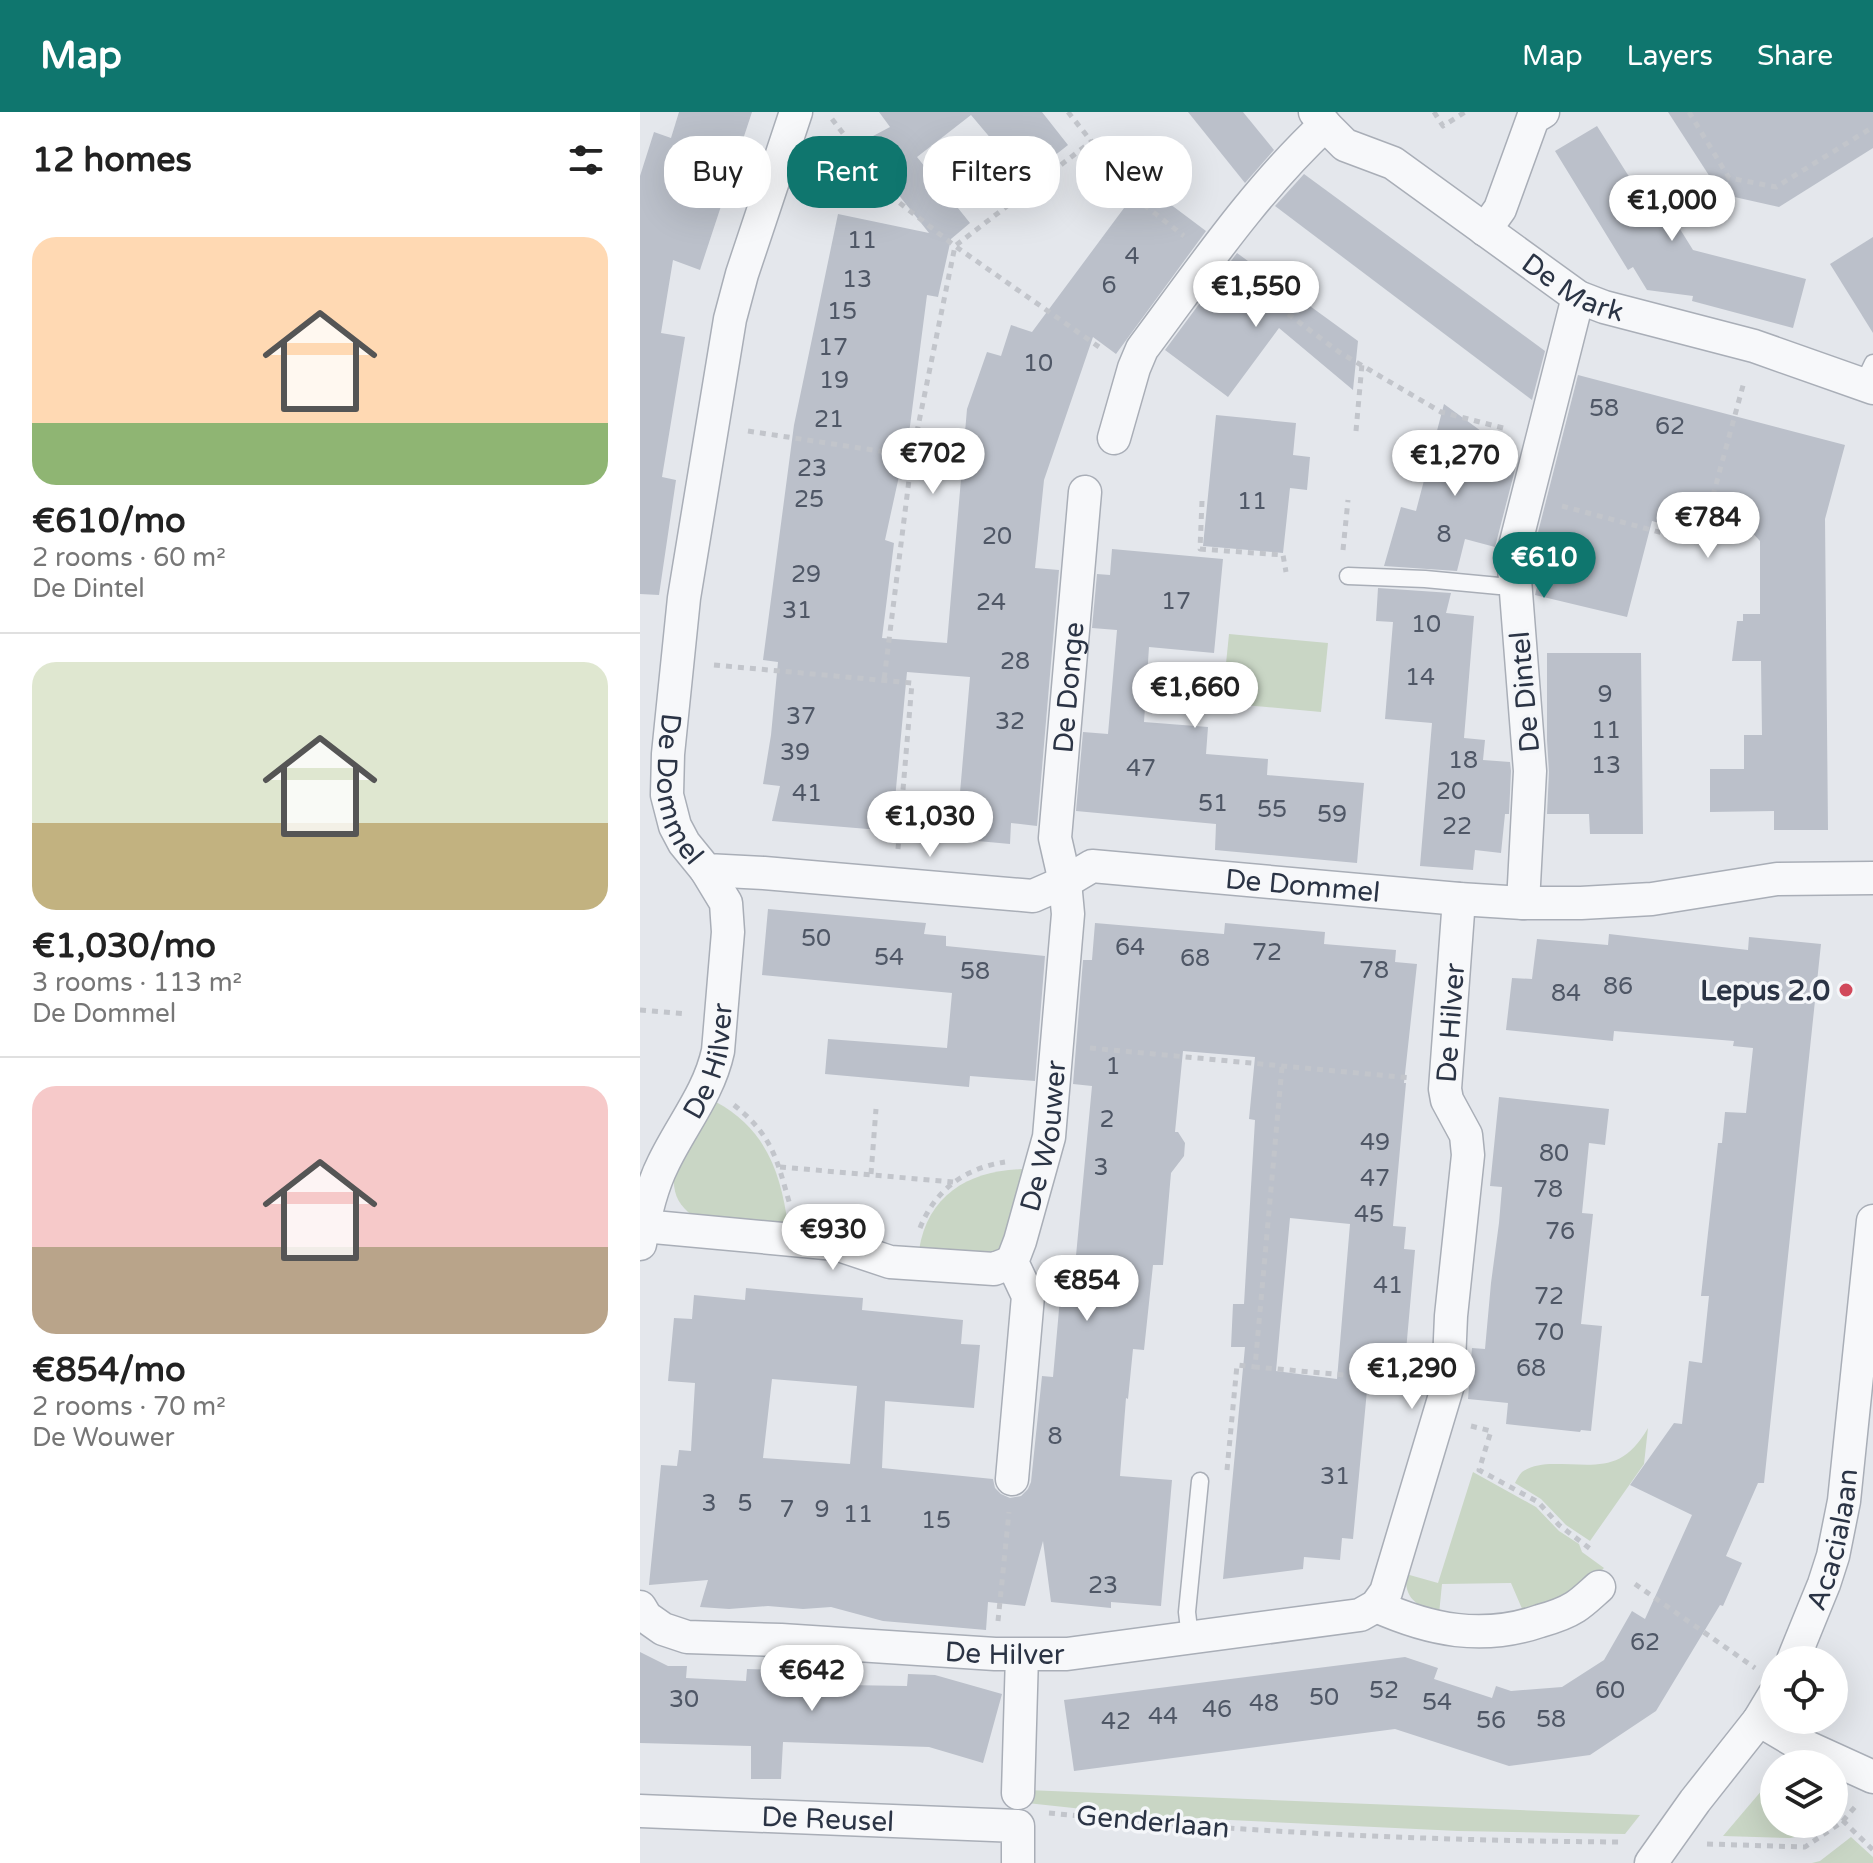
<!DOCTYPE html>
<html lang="en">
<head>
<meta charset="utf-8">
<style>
	body { margin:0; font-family:"Varela Round",sans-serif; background:#f2f2f2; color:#222; height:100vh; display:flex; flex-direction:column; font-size:30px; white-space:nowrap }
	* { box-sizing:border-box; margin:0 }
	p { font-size:26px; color:#767676 }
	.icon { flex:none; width:44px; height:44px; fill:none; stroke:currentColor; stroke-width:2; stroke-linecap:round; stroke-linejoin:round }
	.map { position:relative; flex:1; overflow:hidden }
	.details { display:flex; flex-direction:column; background:#fff; width:640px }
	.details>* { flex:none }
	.banner { position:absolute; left:24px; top:24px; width:760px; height:72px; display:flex; gap:16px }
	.buttons { position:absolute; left:1120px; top:1534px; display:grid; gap:16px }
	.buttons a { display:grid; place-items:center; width:88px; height:88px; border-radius:50%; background:#fff; box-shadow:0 8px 32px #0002; font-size:40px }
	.price { position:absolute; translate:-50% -68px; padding:0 18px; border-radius:28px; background:#fff; color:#222; font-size:26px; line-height:52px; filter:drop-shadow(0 2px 4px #0008) }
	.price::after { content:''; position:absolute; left:50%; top:48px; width:24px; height:18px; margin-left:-12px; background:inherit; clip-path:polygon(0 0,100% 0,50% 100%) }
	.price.current { background:#0f766e; color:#fff }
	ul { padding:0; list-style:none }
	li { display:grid; align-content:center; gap:16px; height:424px; padding:0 32px }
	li+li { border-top:2px solid #e0e0e0 }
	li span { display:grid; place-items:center; height:248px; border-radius:24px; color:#555 }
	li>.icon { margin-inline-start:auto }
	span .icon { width:144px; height:144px; fill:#fffc; stroke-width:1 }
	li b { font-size:34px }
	h2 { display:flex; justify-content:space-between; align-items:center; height:96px; padding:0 32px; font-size:34px }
	.pill { padding:0 28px; border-radius:32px; background:#fff; box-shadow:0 8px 32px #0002; font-size:28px; line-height:72px }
	.pill.current { background:#0f766e; color:#fff }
	header { display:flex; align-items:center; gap:48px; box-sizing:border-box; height:112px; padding:0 40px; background:#0f766e; color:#fff }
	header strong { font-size:38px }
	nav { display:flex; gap:44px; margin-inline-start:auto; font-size:28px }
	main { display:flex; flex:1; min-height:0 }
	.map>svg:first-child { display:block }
	.green { fill:#c9d6c5 }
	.building { fill:#bbc0ca; fill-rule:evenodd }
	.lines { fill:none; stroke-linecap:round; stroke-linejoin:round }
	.lane-casing { stroke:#a9aeb7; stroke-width:19 }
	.street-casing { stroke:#a9aeb7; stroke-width:35 }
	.path { stroke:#c2c5cb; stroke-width:5; stroke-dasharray:6 6; stroke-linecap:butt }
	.lane { stroke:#f7f8fa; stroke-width:16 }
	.street { stroke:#f7f8fa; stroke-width:32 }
	.poi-dot { fill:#d1495b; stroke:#f4f6f9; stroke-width:3 }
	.labels { text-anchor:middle; stroke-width:7; stroke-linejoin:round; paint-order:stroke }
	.number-label { font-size:24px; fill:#4f5766 }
	.street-label { font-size:28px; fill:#2b3445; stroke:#f4f6f9 }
	.poi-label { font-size:28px; font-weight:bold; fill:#2b3445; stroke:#f4f6f9; text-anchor:end }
</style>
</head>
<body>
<header>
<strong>Map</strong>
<nav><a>Map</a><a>Layers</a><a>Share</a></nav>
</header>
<main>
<section class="details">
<h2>12 homes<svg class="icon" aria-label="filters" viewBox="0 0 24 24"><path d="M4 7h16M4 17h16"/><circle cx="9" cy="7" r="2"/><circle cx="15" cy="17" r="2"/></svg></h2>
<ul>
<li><span style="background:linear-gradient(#ffd9b3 75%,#8fb573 0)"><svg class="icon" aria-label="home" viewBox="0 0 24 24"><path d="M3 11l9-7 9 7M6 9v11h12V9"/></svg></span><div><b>€610/mo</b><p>2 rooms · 60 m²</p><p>De Dintel</p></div></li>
<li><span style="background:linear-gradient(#dfe7d0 65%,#c2b280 0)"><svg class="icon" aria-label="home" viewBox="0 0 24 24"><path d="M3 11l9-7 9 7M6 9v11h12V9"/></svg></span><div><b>€1,030/mo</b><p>3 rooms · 113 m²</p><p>De Dommel</p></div></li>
<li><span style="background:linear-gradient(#f6c9c9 65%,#b9a48a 0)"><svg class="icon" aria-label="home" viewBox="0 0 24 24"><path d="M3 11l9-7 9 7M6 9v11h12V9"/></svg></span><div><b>€854/mo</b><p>2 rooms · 70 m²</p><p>De Wouwer</p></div></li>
</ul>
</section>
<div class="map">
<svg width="1233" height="1751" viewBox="0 0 1233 1751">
	<rect width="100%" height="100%" fill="#e4e7ec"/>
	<!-- green -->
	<g class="green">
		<polygon points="589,522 688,531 681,600 582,591"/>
		<path d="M76 990C126 1017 141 1061 148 1114L52 1103C39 1094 33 1082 34 1066Z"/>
		<path d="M388 1057 360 1139 353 1143 279 1138C288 1080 333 1057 388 1057Z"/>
		<path d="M1008 1316 1004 1352 950 1429 926 1413 901 1387 875 1371C877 1367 879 1363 882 1360 890 1354 903 1352 913 1352 957 1352 982 1361 1008 1316Z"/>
		<path d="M833 1360 896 1395 919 1419 939 1432 942 1440 964 1456 952 1468 886 1506 871 1471 802 1472 799 1502C778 1494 764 1488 766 1462L798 1471Z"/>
		<polygon points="1134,1664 1134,1712 1183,1712 1167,1723 1150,1726 1083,1724"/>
		<polygon points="387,1678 1000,1703 985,1722 818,1719 590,1708 489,1702 387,1691"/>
		<polygon points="1211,1725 1233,1745 1233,1751 1172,1751 1180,1749"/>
	</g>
	<!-- building -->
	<g class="building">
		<polygon points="39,0 112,0 60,158 33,148 21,221 45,225 22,365 36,368 19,483 0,482 0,64 14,20 31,26"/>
		<polygon points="239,0 402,0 428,33 385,67 331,3 277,45 330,111 311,127 298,185 287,183 270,314 245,428 254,431 242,526 307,531 327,297 347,240 361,244 371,213 392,220 510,61 530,92 566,119 476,242 453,225 404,368 395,456 419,458 397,714 371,711 370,732 316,727 330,565 267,560 252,719 132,709 140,674 123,672 131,623 138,550 123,548 154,313 198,102 289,121 218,32 250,15"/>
		<polygon points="548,0 603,0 634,38 605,71"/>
		<polygon points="1028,0 1233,0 1233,36 1139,95 1081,82"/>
		<polygon points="957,14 1012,101 1025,93 1053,138 1166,167 1153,216 1052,189 1053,184 1007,178 993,155 988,158 915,39"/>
		<polygon points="664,62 905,239 892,288 635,94"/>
		<polygon points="1233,125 1233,221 1190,152"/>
		<polygon points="597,141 718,229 713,278 639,216 588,285 525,238"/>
		<polygon points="938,263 1205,333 1185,407 1188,718 1134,718 1134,699 1070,700 1070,657 1104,657 1104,623 1122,623 1121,549 1092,549 1097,509 1103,509 1103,502 1120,502 1120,429 1091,398 1045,400 1041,417 1012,409 987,505 895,483 903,450 892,446 892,444"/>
		<polygon points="804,292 878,346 855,435 825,427 817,459 744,454 761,395 776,399"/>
		<polygon points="576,303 656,311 653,343 670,345 667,378 650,376 643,441 563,434"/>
		<polygon points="472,437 583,447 574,541 509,535 504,610 568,615 566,642 628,647 627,663 724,671 717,751 575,738 576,712 436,699 443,620 468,622 477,518 452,516 457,462 470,463"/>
		<polygon points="738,476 811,481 806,501 834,504 824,626 845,628 843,648 870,650 871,659 869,702 865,702 861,741 835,738 833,758 780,754 792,611 745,607 753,510 736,509"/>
		<polygon points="907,541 1001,541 1003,722 950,722 949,702 907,702 909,660 907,628"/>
		<polygon points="128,797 286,811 284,822 306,824 306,834 405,844 395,969 330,964 329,975 185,962 188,927 307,936 312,881 122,863"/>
		<path d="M455 811 584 822 585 811 685 820 684 832 756 838 755 850 777 852 764 971H766L753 1114 766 1115 764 1137 775 1138 766 1239 755 1238 753 1259 729 1257 713 1427 702 1426 700 1448 664 1445 663 1457 583 1467 605 1235H591L593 1192H604L615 1008 609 1007 615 945 543 939 535 1020H538L545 1031 544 1044 531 1061 523 1153H513L504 1238 493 1237 488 1287 486 1286 480 1364 532 1368 521 1494 471 1490V1496L411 1490 403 1429 385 1494 348 1490 346 1518 243 1509 191 1495 163 1497 128 1494 89 1497 60 1495 68 1468 9 1473 21 1353 37 1354 39 1338 51 1339 55 1271 28 1269 34 1206 52 1207 54 1183 105 1188 106 1176 172 1182 223 1186 222 1198 323 1208 321 1232 340 1233 334 1296 245 1289 242 1356 353 1367 355 1376 361 1382 370 1386 381 1384 388 1377 391 1370 402 1264 413 1265 422 1164 434 1165 452 974 433 972 443 848H452ZM650 1106 710 1112 697 1267 636 1259ZM132 1267 217 1274 210 1352 123 1346Z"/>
		<polygon points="969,822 1108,838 1109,825 1181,832 1124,1371 1118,1371 1086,1444 1102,1451 1083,1494 1080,1493 1016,1599 950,1643 869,1654 755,1617 434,1659 424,1588 765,1545 798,1556 794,1567 852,1586 856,1574 871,1579 922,1575 964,1548 992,1499 1005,1507 1052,1403 990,1373 1034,1311 1042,1312 1049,1249 1062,1251 1069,1184 1061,1184 1078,1031 1082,1031 1085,1000 1106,1001 1113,936 1093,934 1094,929 974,919 973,929 866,918 872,866 892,867 897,827 968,833"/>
		<polygon points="859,985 969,997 965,1033 949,1031 942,1101 953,1102 941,1212 962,1214 951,1319 941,1318 940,1320 866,1312 868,1291 828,1287 832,1236 845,1237 851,1171 859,1111 862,1075 850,1074"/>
		<polygon points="0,1540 28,1554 47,1554 46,1566 106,1569 107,1557 164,1559 208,1560 207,1573 267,1574 268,1562 295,1563 362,1582 343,1651 289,1635 143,1630 141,1667 111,1667 111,1634 0,1631"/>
	</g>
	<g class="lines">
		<!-- lane casing -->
		<g class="lane-casing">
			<g id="lane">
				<polyline points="1223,272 1233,251"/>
				<polyline points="708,464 785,467 859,474 875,473"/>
				<polyline points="550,1526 547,1500 560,1369"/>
			</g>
		</g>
		<!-- street casing -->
		<g class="street-casing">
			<g id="street">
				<path id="s1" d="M156 0 102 162 90 207 44 486 28 642 27 683 35 714 44 731 66 758 124 761 393 784 425 770 452 754 819 787 883 791H941L1012 787 1137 767 1233 766"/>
				<path id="s2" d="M675 0 685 13 705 33 753 51 938 185 964 195 1114 234 1233 276"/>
				<polyline points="845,118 860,97 893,6 903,0"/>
				<path d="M474 326 494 256 502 237C559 161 615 78 685 13"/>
				<polyline points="883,791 890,659 873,442 938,185"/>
				<polyline points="3,1114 196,1132 250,1150 354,1157 372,1150"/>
				<path id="s3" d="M0 1132C4 1108 12 1074 23 1052 41 1014 69 981 78 939L88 820 86 791 66 758"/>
				<path id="s4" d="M372 1367 388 1184 372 1150 380 1129 409 1025 428 802 425 770 415 726 445 380"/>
				<path d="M736 1494C790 1518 842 1529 900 1509 911 1506 924 1502 935 1495 943 1490 951 1482 959 1475"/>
				<path id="s5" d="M0 1495 6 1505 23 1517 47 1525 141 1528 355 1542H427L720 1503 736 1494 746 1480 808 1273 811 1204 828 1043 826 1023 807 988 805 977 819 787"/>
				<path id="s6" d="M1153 1548 1184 1472 1193 1444 1204 1389 1233 1109"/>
				<polyline points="1119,1608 1156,1630 1233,1665"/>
				<polyline points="378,1681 382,1543"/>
				<path id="s7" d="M0 1699 378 1714V1751"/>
				<polyline points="1011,1751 1055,1689 1119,1608 1134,1583"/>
			</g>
		</g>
		<!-- path -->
		<g class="path">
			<polyline points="428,0 499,89 544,124"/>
			<polyline points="794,0 803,14 825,0"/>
			<polyline points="1049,0 1089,66 1136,75 1233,15"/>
			<polyline points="192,7 252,85 315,134 462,237"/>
			<polyline points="600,166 699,240 801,300 867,317"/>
			<polyline points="108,319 272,344 244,568"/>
			<polyline points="716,319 722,252"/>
			<polyline points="272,344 315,134 452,29"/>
			<polyline points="562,389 560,437 643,443 646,460"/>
			<polyline points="922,394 1060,431 1104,270"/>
			<polyline points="703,438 708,388"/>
			<polyline points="74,553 272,571 258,737"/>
			<polyline points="0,898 47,902"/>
			<polyline points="450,936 771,966"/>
			<polyline points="642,955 615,1255 772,1269"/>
			<path d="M94 993C133 1024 137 1048 150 1093"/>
			<polyline points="140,1055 313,1070"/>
			<polyline points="231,1062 236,997"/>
			<path d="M280 1116C295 1078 325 1056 365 1050"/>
			<polyline points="831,1314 851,1319 839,1358 898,1390 919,1413 953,1439"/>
			<polyline points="587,1358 597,1253 615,1255"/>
			<polyline points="995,1472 1115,1556"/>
			<polyline points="358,1509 369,1400"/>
			<polyline points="1194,1700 1233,1738"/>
			<path d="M409 1701C599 1720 790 1729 982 1730"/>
			<polyline points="1067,1732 1165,1735 1202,1710 1215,1695"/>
		</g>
		<!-- lane -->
		<use href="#lane" class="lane"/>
		<!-- street -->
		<use href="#street" class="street"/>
	</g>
	<!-- markers -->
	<circle class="poi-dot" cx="1206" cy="878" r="8"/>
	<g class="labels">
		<!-- number labels -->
		<g class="number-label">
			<text x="222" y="136">11</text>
			<text x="492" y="152">4</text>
			<text x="217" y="175">13</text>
			<text x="469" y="181">6</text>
			<text x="202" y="207">15</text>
			<text x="193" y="243">17</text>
			<text x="398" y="259">10</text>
			<text x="194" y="276">19</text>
			<text x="964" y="304">58</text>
			<text x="189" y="315">21</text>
			<text x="1030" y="322">62</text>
			<text x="172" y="364">23</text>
			<text x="169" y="395">25</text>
			<text x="612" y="397">11</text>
			<text x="804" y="430">8</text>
			<text x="357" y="432">20</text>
			<text x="166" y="470">29</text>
			<text x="536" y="497">17</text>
			<text x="351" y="498">24</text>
			<text x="157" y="506">31</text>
			<text x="786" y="520">10</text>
			<text x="375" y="557">28</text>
			<text x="780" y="573">14</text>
			<text x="965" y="590">9</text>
			<text x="161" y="612">37</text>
			<text x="370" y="617">32</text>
			<text x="966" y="626">11</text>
			<text x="155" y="648">39</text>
			<text x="823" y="656">18</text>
			<text x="966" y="661">13</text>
			<text x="501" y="664">47</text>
			<text x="811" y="687">20</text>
			<text x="167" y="689">41</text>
			<text x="573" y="699">51</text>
			<text x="632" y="705">55</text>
			<text x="692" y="710">59</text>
			<text x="817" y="722">22</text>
			<text x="176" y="834">50</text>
			<text x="490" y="843">64</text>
			<text x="627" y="848">72</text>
			<text x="249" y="853">54</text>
			<text x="555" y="854">68</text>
			<text x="734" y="866">78</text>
			<text x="335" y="867">58</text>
			<text x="978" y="882">86</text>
			<text x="926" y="889">84</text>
			<text x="473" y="962">1</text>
			<text x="467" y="1015">2</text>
			<text x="735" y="1038">49</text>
			<text x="914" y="1049">80</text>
			<text x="461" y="1063">3</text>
			<text x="735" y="1074">47</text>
			<text x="908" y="1085">78</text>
			<text x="729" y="1110">45</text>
			<text x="920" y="1127">76</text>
			<text x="748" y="1181">41</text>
			<text x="909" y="1192">72</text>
			<text x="909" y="1228">70</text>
			<text x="891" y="1264">68</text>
			<text x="415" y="1332">8</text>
			<text x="695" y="1372">31</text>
			<text x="69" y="1399">3</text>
			<text x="105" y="1399">5</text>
			<text x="147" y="1405">7</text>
			<text x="182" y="1405">9</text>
			<text x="218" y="1410">11</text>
			<text x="296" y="1416">15</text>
			<text x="463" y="1481">23</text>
			<text x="1005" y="1538">62</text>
			<text x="744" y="1586">52</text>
			<text x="970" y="1586">60</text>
			<text x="684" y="1593">50</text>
			<text x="44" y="1595">30</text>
			<text x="797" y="1598">54</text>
			<text x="624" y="1599">48</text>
			<text x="577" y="1605">46</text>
			<text x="523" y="1612">44</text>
			<text x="911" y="1615">58</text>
			<text x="851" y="1616">56</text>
			<text x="476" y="1617">42</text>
		</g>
		<!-- street labels -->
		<g class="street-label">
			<text dy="10" stroke="none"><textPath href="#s2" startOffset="316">De Mark</textPath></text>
			<text dy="10" stroke="none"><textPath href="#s4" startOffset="804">De Donge</textPath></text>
			<text transform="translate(884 580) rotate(-95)" y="10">De Dintel</text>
			<text dy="10" stroke="none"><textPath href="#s1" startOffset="694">De Dommel</textPath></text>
			<text dy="10" stroke="none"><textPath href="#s1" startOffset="1390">De Dommel</textPath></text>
			<text dy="10" stroke="none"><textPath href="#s5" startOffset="1354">De Hilver</textPath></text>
			<text dy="10" stroke="none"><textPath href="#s3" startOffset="198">De Hilver</textPath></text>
			<text dy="10" stroke="none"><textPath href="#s4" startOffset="352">De Wouwer</textPath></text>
			<text dy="10" stroke="none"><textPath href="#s6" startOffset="128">Acacialaan</textPath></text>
			<text dy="10" stroke="none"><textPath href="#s5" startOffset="376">De Hilver</textPath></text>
			<text dy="10" stroke="none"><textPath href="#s7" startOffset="188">De Reusel</textPath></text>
			<text transform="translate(513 1709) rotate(5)" y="10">Genderlaan</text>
		</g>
		<!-- poi labels -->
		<g class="poi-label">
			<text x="1190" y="888">Lepus 2.0</text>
		</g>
	</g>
</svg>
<div class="buttons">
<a><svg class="icon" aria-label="locate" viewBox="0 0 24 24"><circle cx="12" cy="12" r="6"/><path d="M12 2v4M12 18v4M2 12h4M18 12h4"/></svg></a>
<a><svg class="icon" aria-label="layers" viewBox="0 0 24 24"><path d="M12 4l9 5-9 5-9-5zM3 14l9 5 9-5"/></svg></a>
</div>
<b class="price" style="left:1032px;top:131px">€1,000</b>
<b class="price" style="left:616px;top:217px">€1,550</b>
<b class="price" style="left:293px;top:384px">€702</b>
<b class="price" style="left:815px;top:386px">€1,270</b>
<b class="price" style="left:1068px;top:448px">€784</b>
<b class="price current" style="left:904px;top:488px">€610</b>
<b class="price" style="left:555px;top:618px">€1,660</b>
<b class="price" style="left:290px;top:747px">€1,030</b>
<b class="price" style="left:193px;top:1160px">€930</b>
<b class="price" style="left:447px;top:1211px">€854</b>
<b class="price" style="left:772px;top:1299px">€1,290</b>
<b class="price" style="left:172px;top:1601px">€642</b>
<div class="banner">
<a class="pill">Buy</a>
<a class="pill current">Rent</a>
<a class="pill">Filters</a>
<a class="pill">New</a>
</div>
</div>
</main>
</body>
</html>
